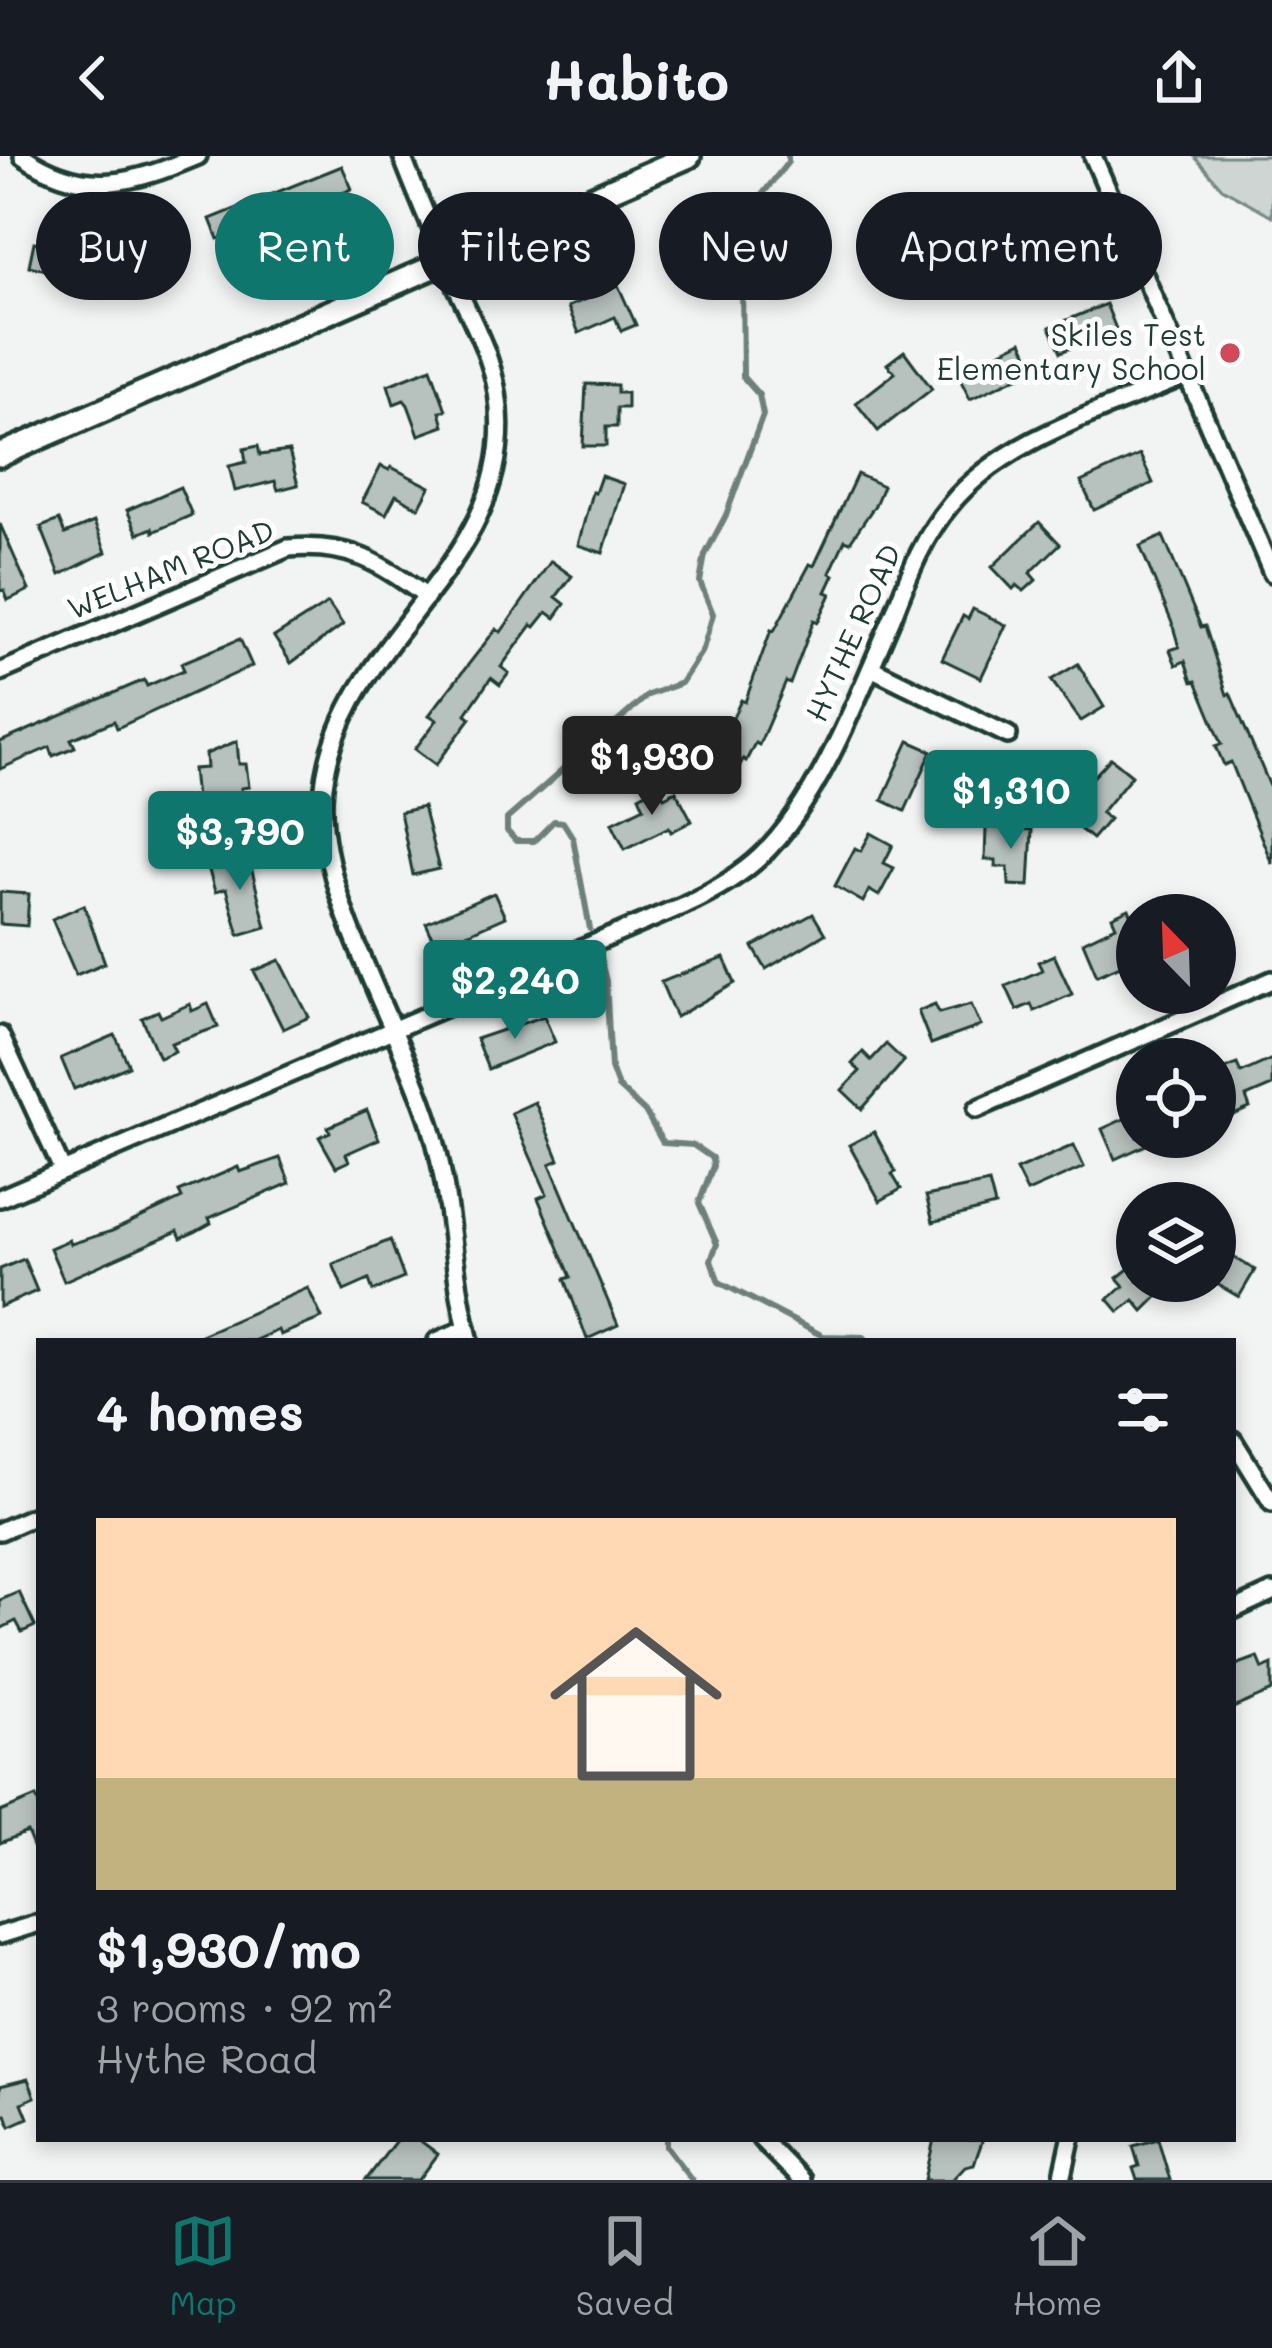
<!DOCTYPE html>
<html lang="en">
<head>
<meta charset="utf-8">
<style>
	body { margin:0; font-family:Mali,sans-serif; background:#20242c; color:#f1f3f6; height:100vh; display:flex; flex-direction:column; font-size:45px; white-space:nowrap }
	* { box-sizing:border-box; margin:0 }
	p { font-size:39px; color:#9ea1a6 }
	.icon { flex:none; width:66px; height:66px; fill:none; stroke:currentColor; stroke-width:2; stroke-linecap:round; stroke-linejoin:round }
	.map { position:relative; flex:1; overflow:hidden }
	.drawer { position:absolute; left:36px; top:1182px; width:1200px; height:804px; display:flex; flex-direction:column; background:#171b24; border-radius:0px; box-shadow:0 6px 18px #0003 }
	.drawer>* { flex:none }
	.top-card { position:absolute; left:36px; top:36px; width:1200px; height:108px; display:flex; gap:24px }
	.needle { width:78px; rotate:337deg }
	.tools { position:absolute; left:1116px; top:738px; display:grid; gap:24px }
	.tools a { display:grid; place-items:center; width:120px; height:120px; border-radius:50%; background:#171b24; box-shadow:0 6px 18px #0003; font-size:60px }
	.price { position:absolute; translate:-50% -102px; padding:0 27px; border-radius:12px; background:#0f766e; color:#fff; font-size:39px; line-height:78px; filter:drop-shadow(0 3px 6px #0008) }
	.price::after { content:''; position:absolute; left:50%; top:72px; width:36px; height:27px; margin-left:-18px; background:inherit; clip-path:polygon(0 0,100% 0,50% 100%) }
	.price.selected { background:#222; color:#fff }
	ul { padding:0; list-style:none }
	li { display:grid; align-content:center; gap:24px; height:636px; padding:0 60px }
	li+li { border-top:3px solid #363941 }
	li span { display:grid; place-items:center; height:372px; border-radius:0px; color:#555 }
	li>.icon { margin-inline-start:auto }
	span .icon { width:216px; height:216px; fill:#fffc; stroke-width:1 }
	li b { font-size:51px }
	h2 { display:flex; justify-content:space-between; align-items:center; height:144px; padding:0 60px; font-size:51px }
	.tag { padding:0 42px; border-radius:54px; background:#171b24; box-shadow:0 6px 18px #0003; font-size:42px; line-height:108px }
	.tag.selected { background:#0f766e; color:#fff }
	header { display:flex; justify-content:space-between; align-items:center; height:156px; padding:0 60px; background:#171b24; font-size:54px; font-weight:700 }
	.tab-bar { display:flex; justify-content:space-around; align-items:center; height:168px; border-top:3px solid #363941; background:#171b24; font-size:33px; color:#9ea1a6 }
	.tab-bar a { display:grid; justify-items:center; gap:6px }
	.tab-bar .selected { color:#0f766e }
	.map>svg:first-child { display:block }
	.green { fill:#ced5d3; stroke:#768984; stroke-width:3 }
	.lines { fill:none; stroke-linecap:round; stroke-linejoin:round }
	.stream { stroke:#6d807b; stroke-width:6 }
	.building { fill:#b7c1bd; stroke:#1f3d34; stroke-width:3 }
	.street-casing { stroke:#1f3d34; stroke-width:24 }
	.secondary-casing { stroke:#1f3d34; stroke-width:30 }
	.street { stroke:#fff; stroke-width:15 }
	.secondary { stroke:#fff; stroke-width:21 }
	.poi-dot { fill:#d1495b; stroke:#fff; stroke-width:4.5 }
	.labels { text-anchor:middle; stroke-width:10; stroke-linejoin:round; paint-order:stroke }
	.poi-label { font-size:30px; fill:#1f3d34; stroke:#fff; text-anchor:end }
	.street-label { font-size:30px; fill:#1f3d34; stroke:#fff }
</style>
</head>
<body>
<header><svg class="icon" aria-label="back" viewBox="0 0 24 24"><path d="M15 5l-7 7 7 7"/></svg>Habito<svg class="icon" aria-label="share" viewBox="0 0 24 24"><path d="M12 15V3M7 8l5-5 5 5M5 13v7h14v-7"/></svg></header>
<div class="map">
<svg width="1272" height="2024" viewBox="0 0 1272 2024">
	<rect width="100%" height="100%" fill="#f2f3f3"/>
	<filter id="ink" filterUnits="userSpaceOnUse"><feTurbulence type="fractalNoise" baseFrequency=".00833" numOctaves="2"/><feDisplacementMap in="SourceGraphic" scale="24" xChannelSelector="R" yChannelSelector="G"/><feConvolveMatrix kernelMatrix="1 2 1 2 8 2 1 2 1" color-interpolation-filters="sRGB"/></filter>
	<g filter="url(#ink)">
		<!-- green -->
		<polygon class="green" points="1194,0 1272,0 1272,60 1222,32"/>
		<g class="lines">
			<!-- stream -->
			<g class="stream">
				<polyline points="590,773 573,682 563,666 554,665 534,685 516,685 507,675 507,663 648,539 681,527 703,493 713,458 700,426 705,399 726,359 763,259 759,239 743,221 742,127 735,94 743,63 788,6 788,0"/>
				<polyline points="600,801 606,825 611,912 618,931 646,957 663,987 693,989 712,1002 713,1010 699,1047 717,1088 711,1104 719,1126 823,1180 864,1181 868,1185"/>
				<polyline points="666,1983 666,1990 692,2024"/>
			</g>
		</g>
		<!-- building -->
		<g class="building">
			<polygon points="342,10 352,33 269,68 274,78 260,84 256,72 218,83 210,63"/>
			<polygon points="945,62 954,92 935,99 933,93 896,105 888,81"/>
			<polygon points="181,83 186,107 128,121 121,91 139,86 141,93"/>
			<polygon points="34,86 93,96 87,124 29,110"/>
			<polygon points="618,129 636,169 621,175 615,161 579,177 568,151"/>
			<polygon points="1106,148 1118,178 1099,186 1097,181 1061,196 1050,171"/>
			<polygon points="1022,185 1035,213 970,243 957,217"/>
			<polygon points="904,195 932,233 878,275 856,247 895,217 887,208"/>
			<polygon points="431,212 446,254 440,256 444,270 419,279 408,249 404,244 394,248 388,229"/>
			<polygon points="586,228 617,229 617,237 627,237 627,252 617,252 617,271 606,271 606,290 583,290"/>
			<polygon points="258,290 260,299 289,295 298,329 278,334 275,325 235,335 229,310 246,306 244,293"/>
			<polygon points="1140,299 1153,327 1094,354 1081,326"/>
			<polygon points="381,310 389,314 391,311 430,331 419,352 396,339 386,358 362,346"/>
			<polygon points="857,318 883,330 875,349 850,386 845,384 830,417 834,419 826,436 831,438 818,466 814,464 790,528 786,526 759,589 755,587 746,605 743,603 728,634 708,625 712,615 709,613 741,544 745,546 771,474 774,475 810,408 814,410"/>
			<polygon points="601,320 624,328 603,397 578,389 592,336 595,337"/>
			<polygon points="180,331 192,359 153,376 152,372 138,378 127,354"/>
			<polygon points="59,364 65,378 94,366 106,396 60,419 41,371"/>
			<polygon points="1039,366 1060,388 1030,417 1036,424 1024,435 1017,429 1013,433 992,411"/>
			<polygon points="0,368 29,434 8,444 4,434 0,435"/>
			<polygon points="1163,380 1201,471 1205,470 1227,539 1230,537 1272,635 1272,708 1231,606 1224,609 1216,590 1222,588 1196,525 1192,526 1185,505 1176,509 1170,494 1179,491 1172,467 1140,390"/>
			<polygon points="551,405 572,420 556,441 565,448 555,462 547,456 535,471 532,469 501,511 509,517 500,529 491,522 466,558 471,562 436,609 415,593 437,564 429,559 496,473 501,476"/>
			<polygon points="328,447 343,469 291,507 274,481"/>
			<polygon points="973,453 1006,469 981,522 942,503 963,460 968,463"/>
			<polygon points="240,483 252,510 117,572 114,565 71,583 75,591 53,600 50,591 0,613 0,586 144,524 147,530 184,514 181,507"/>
			<polygon points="1078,508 1104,551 1081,565 1051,524"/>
			<polygon points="237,585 239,608 246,608 249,631 241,632 245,673 204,675 203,661 198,662 193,613 207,612 206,598"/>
			<polygon points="909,585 932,595 905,655 882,644"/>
			<polygon points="1111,602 1132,619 1101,657 1109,663 1092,683 1060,657"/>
			<polygon points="658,630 664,641 676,635 692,665 671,676 669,671 625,693 612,667 644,651 639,640"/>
			<polygon points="423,651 439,713 413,719 400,656"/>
			<polygon points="986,671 1032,674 1029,730 1009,729 1008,711 996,711 996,704 985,704"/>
			<polygon points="871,677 893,689 884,707 894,712 879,740 869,734 863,746 835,730 855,692 861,695"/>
			<polygon points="248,699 266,771 239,779 226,733 215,736 208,711"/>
			<polygon points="0,736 29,738 27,770 0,768"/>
			<polygon points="494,737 505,761 437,791 426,767"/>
			<polygon points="84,749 105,807 76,819 52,763"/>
			<polygon points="1129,753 1137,773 1137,802 1097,819 1083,786 1116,770 1112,761"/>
			<polygon points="813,758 825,778 766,813 753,791"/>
			<polygon points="1054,799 1072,838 1034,855 1031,848 1017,854 1006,830 1042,814 1038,806"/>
			<polygon points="724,802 735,827 676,861 661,826"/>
			<polygon points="280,804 309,861 283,873 254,815"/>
			<polygon points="190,848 192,855 208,848 218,871 171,887 175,895 159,902 142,862 158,855 161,861"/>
			<polygon points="935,848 939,857 971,848 981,870 931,888 918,855"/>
			<polygon points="544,860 555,886 488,913 476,883"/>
			<polygon points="115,879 129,910 74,933 61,902"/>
			<polygon points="886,888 904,905 862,953 842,934 860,915 852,908 863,896 871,904"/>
			<polygon points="1272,903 1272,930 1246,941 1250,952 1215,967 1215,918 1237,908 1241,917"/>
			<polygon points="535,946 559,1004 550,1008 618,1169 587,1183 565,1123 571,1121 538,1042 547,1038 511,957"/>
			<polygon points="367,954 379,983 346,998 349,1005 336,1011 319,981 330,976 328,971"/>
			<polygon points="1137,957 1137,981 1164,981 1115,1003 1102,973"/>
			<polygon points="874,976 896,1016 892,1018 901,1033 880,1045 849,989"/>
			<polygon points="1074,989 1084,1011 1027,1036 1016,1014"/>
			<polygon points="280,1002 290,1027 209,1062 211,1067 195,1076 181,1082 178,1075 64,1125 50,1092 69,1084 71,1088 112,1075 182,1042 179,1036 238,1011 240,1016"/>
			<polygon points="989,1027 995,1050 933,1066 926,1040"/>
			<polygon points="390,1084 404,1122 373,1135 369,1124 344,1135 333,1108"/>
			<polygon points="1215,1090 1255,1114 1239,1141 1215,1127"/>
			<polygon points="24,1103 37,1135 0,1151 0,1113"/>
			<polygon points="1132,1110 1137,1125 1173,1125 1143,1155 1134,1144 1119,1156 1108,1143 1124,1130 1117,1122"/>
			<polygon points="308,1132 322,1162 280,1179 278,1174 253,1185 187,1185"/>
			<polygon points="19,1436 35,1470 22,1476 16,1465 0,1473 0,1444"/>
			<polygon points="1258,1501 1263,1513 1272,1509 1272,1535 1233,1552 1233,1510"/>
			<polygon points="36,1641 39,1649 39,1705 27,1676 0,1687 0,1656"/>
			<polygon points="28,1923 35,1941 22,1947 28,1962 10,1970 6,1958 0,1961 0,1930"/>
			<polygon points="397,1983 418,1983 438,1998 419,2024 366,2024"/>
			<polygon points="934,1983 983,1983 974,2008 965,2010 952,2024 925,2024"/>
			<polygon points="1158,1983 1170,2024 1137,2024 1133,2012 1139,2010 1133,1990"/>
		</g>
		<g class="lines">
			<!-- street casing -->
			<g class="street-casing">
				<g id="street">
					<path d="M23 0C86 43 133 27 198 0"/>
					<path d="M402 0C419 45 439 90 458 134 474 168 491 200 497 236 525 411 331 481 323 643 319 742 401 873 431 970 452 1040 451 1114 470 1185"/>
					<polyline points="1093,0 1272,417"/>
					<polyline points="871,512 1008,579"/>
					<path d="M0 516 288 392C351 387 378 406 427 441"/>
					<polyline points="0,879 63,1015"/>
					<polyline points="977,953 1272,824"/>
					<path d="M0 1042 684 749C712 736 739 721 761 700 818 647 861 534 892 462 908 422 922 382 950 349 1004 282 1109 253 1187 219"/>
					<polyline points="437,1185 467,1172"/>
					<polyline points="1233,1284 1272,1347"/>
					<polyline points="0,1375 39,1358"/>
					<polyline points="1233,1454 1272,1436"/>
					<polyline points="0,1779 39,1767"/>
					<polyline points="761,1983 801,2024"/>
					<polyline points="1062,2024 1071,1983"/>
				</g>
			</g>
			<!-- secondary casing -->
			<g class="secondary-casing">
				<polyline id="secondary" points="0,299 689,0"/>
			</g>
			<!-- street -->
			<use href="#street" class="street"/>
			<!-- secondary -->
			<use href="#secondary" class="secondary"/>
		</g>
	</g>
	<!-- markers -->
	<circle class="poi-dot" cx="1230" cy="197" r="12"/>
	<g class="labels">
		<!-- poi labels -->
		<g class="poi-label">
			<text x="1206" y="190">Skiles Test<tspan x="1206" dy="34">Elementary School</tspan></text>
		</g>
		<!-- street labels -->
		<g class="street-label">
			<text transform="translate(171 414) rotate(-22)" y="10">WELHAM ROAD</text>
			<text transform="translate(854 477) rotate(-66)" y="10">HYTHE ROAD</text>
		</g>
	</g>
</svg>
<div class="tools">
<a><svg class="needle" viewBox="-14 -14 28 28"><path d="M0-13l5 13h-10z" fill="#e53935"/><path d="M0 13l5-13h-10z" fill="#9ea1a6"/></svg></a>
<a><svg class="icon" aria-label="locate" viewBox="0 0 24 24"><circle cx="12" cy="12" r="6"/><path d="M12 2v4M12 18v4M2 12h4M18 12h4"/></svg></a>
<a><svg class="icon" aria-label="layers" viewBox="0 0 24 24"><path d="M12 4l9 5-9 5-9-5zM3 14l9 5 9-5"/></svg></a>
</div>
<b class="price selected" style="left:652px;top:662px">$1,930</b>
<b class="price" style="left:1011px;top:696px">$1,310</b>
<b class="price" style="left:240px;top:737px">$3,790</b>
<b class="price" style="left:515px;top:886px">$2,240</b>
<div class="top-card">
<a class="tag">Buy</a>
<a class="tag selected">Rent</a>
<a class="tag">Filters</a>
<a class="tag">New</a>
<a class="tag">Apartment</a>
</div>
<section class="drawer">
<h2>4 homes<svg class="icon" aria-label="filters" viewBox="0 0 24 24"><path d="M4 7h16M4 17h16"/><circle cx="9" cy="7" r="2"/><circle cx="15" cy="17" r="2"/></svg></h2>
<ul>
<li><span style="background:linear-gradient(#ffd9b3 70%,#c2b280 0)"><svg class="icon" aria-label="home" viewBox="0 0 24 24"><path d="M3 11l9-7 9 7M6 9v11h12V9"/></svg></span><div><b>$1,930/mo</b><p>3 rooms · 92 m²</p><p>Hythe Road</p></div></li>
</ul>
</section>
</div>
<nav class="tab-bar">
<a class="selected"><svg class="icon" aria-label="map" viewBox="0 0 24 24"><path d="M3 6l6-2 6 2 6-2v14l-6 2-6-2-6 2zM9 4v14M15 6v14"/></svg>Map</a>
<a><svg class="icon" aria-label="saved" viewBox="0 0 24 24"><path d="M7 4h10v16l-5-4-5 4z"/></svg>Saved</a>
<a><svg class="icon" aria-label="home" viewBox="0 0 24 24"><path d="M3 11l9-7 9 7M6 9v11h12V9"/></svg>Home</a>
</nav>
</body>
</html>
